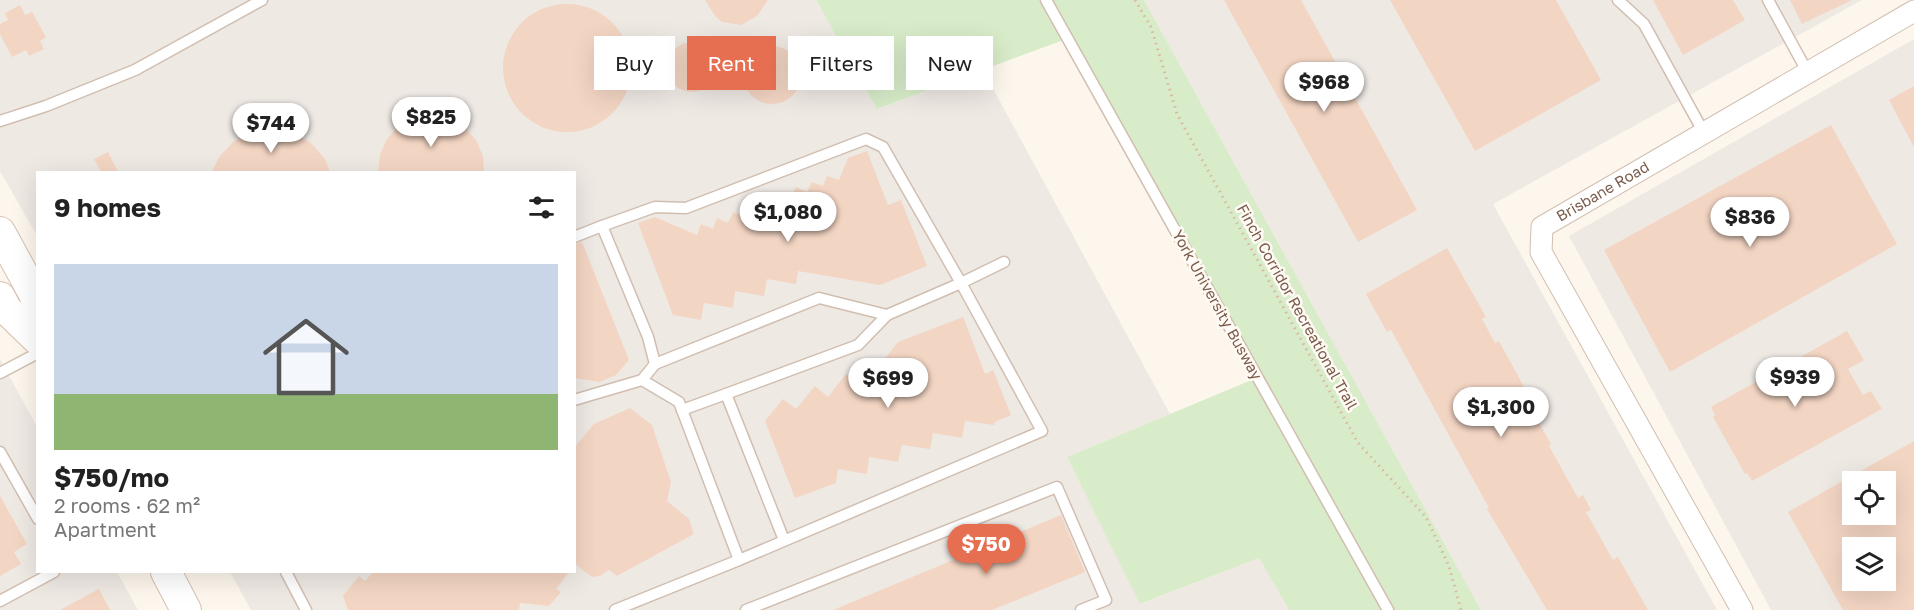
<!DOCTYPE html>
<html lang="en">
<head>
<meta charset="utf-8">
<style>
	body { margin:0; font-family:"Golos Text",sans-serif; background:#f6f6f6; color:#222; height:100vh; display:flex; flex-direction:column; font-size:22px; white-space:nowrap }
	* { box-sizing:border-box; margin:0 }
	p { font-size:20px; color:#767676 }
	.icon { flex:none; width:33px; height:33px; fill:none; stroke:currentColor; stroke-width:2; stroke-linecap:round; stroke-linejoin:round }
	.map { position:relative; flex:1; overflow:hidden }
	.panel { position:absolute; left:36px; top:171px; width:540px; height:402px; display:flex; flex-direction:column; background:#fff; border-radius:0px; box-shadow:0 6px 24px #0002 }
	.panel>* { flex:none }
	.top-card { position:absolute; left:594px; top:36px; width:570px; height:54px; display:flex; gap:12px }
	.controls { position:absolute; left:1842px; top:471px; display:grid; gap:12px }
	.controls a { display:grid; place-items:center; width:54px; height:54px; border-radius:0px; background:#fff; box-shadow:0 6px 24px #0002; font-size:30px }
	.price { position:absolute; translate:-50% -51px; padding:0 14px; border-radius:21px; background:#fff; color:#222; font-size:20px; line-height:39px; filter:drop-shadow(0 2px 3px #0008) }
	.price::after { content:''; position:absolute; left:50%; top:36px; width:18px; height:14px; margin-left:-9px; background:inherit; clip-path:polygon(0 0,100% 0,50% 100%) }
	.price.on { background:#e76f51; color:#fff }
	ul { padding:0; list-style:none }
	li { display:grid; align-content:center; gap:12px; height:318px; padding:0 18px }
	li+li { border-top:2px solid #e0e0e0 }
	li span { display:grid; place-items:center; height:186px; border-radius:0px; color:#555 }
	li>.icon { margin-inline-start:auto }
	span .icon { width:108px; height:108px; fill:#fffc; stroke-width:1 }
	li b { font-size:26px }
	h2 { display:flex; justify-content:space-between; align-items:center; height:72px; padding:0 18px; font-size:26px }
	.chip { padding:0 21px; border-radius:0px; background:#fff; box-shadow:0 6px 24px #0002; font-size:21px; line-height:54px }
	.chip.on { background:#e76f51; color:#fff }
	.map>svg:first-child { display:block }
	.industrial { fill:#efe9e4; fill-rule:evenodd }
	.green { fill:#d8ecc9 }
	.building { fill:#f3d5c3; fill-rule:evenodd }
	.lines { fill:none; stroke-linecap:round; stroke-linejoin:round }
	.service-casing { stroke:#d1beb0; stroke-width:13 }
	.minor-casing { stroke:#d1beb0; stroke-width:23 }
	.secondary-casing { stroke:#d6c0b0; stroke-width:32 }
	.path { stroke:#d9b8a5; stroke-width:3; stroke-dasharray:1.5 4.5; stroke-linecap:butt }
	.service { stroke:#fff; stroke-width:10 }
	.minor { stroke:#fff; stroke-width:21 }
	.secondary { stroke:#fff; stroke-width:30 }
	.labels { text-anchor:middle; stroke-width:5; stroke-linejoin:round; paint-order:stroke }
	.street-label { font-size:15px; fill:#7a5c4d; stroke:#fffaf3 }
</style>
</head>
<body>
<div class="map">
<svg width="1914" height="610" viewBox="0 0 1914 610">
	<rect width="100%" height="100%" fill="#fdf6ec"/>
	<!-- industrial -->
	<g class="industrial">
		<polygon points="0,0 816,0 877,109 983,70 1170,414 1067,457 1141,604 1259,558 1289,610 251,610 230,572 574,572 574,172 38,172 37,236 0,171"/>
		<polygon points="1144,0 1862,0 1493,204 1717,610 1481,610"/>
		<path d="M1914 39V610H1771L1569 236ZM1852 482H1886V514H1852ZM1852 548H1886V580H1852Z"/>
		<polygon points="0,359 37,427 38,572 117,572 138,610 0,610"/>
	</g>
	<!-- green -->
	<polygon class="green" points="816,0 1144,0 1481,610 1289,610 1259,558 1140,604 1067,457 1254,379 1069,38 877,109"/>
	<!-- building -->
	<g class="building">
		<polygon points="705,0 768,0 757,16 741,25 722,22 715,16"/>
		<polygon points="1224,0 1301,0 1417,210 1358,242"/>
		<polygon points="1390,0 1556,0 1601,80 1475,151"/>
		<polygon points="1653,0 1733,0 1745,20 1683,55"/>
		<polygon points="1790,0 1852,0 1802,24"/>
		<circle cx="567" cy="68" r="64"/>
		<polygon points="20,5 25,15 32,12 46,37 40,41 44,49 29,56 26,50 12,57 0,34 0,24 8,20 5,13"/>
		<circle cx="692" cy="67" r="25"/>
		<circle cx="772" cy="75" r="29"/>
		<polygon points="1914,86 1914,147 1889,100"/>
		<polygon points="432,116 449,119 464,127 476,140 483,156 484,172 378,172 380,155 387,139 399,126 414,118"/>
		<polygon points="1831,125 1897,244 1670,372 1604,250"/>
		<polygon points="272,129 293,133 311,143 325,159 330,172 212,172 219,157 233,142 252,132"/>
		<polygon points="867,151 888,205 901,200 927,266 880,285 798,271 796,284 767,279 764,296 735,291 733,308 704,303 701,320 673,315 638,223 655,217 697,235 701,224 713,229 717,218 728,223 733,212 744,217 749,206 760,210 764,200 775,204 780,194 791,198 796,187 807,192 812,182 823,186 827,176 839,180 848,158"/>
		<polygon points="108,152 118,172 101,172 94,159"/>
		<polygon points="582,242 629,360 616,375 600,382 574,378 574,244"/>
		<polygon points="1447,248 1486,317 1482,319 1495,343 1499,341 1536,409 1532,411 1551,444 1549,446 1578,498 1583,495 1591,510 1586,512 1613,560 1618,557 1648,610 1547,610 1487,509 1489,508 1391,330 1387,332 1366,294"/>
		<polygon points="963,317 985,374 993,370 1011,415 995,422 994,425 965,421 962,438 933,433 930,449 902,445 898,462 869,457 867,474 838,469 836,483 795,498 765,421 783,399 796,409 815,386 828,397 846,374 863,387 898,342"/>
		<polygon points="1847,331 1864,360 1848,369 1863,395 1871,391 1882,409 1752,481 1747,473 1745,474 1713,417 1715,415 1711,407"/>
		<polygon points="630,408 652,425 671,482 667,501 689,519 694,534 617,576 609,570 600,576 592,577 574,563 574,448 594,424"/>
		<path d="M1914 441V610H1843L1788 512ZM1852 482H1886V514H1852ZM1852 548H1886V580H1852Z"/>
		<polygon points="0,496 27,544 14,552 21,564 0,576"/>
		<polygon points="1061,515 1085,572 992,610 833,610"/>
		<polygon points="373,572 569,572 556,589 561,592 549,606 520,603 519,610 348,610 343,596 359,576 365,581"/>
		<polygon points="99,589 110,610 60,610"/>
	</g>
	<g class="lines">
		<!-- service casing -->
		<g class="service-casing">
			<g id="service">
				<polyline points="1046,0 1388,610"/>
				<polyline points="1618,0 1644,24 1704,133"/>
				<polyline points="1768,0 1808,73"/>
				<polyline points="0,121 46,106 135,70 262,0"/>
				<polyline points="602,226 655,207 686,208 866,139 883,147 961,283 1004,262"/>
				<polyline points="574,237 602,226 648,337 655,364 642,380 574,400"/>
				<polyline points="655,364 819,298 887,315"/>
				<polyline points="0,373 38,353"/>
				<polyline points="682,410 726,394"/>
				<polyline points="0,452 38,519"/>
				<polyline points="739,560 1042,431 961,283 887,315 858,345 726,394 784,540"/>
				<polyline points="286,572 306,610"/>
				<polyline points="0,601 54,572"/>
				<polyline points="615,610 739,560 679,402 642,380"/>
				<polyline points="746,610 1057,487 1106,600 1081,610"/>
			</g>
		</g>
		<!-- minor casing -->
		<g class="minor-casing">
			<g id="minor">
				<path id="s1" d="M1742 610 1541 252 1542 227 1914 11"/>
			</g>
		</g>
		<!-- secondary casing -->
		<g class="secondary-casing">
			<g id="secondary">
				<polyline points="0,232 34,294 38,309"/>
				<polyline points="0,297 7,310 38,340"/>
				<polyline points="166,572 186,610"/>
			</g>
		</g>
		<!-- path -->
		<polyline class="path" points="1135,0 1151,27 1177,114 1358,443 1426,517 1449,566 1461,610"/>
		<!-- service -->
		<use href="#service" class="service"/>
		<!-- minor -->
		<use href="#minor" class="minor"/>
		<!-- secondary -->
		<use href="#secondary" class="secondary"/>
	</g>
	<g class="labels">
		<!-- street labels -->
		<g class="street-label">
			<text dy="5" stroke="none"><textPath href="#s1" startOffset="506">Brisbane Road</textPath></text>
			<text transform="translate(1217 305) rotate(61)" y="5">York University Busway</text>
			<text transform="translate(1297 307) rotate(61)" y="5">Finch Corridor Recreational Trail</text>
		</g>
	</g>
</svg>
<div class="controls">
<a><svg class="icon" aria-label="locate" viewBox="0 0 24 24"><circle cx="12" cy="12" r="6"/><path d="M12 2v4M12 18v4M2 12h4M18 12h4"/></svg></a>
<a><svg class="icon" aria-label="layers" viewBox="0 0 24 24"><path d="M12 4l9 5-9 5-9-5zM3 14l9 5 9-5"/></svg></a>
</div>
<b class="price" style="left:1324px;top:113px">$968</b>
<b class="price" style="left:431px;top:148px">$825</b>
<b class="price" style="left:271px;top:154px">$744</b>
<b class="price" style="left:788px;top:243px">$1,080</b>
<b class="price" style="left:1750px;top:248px">$836</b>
<b class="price" style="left:1795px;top:408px">$939</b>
<b class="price" style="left:888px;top:409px">$699</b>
<b class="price" style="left:1501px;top:438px">$1,300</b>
<b class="price on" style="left:986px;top:575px">$750</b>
<div class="top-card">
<a class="chip">Buy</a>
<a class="chip on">Rent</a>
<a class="chip">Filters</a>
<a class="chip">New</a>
</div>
<section class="panel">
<h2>9 homes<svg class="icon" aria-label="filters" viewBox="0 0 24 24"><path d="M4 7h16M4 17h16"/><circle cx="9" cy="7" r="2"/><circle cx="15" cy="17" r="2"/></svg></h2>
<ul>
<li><span style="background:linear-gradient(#c9d6e8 70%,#8fb573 0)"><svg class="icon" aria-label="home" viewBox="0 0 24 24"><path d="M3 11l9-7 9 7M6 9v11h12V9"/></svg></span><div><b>$750/mo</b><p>2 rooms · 62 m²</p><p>Apartment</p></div></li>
</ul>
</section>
</div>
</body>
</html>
